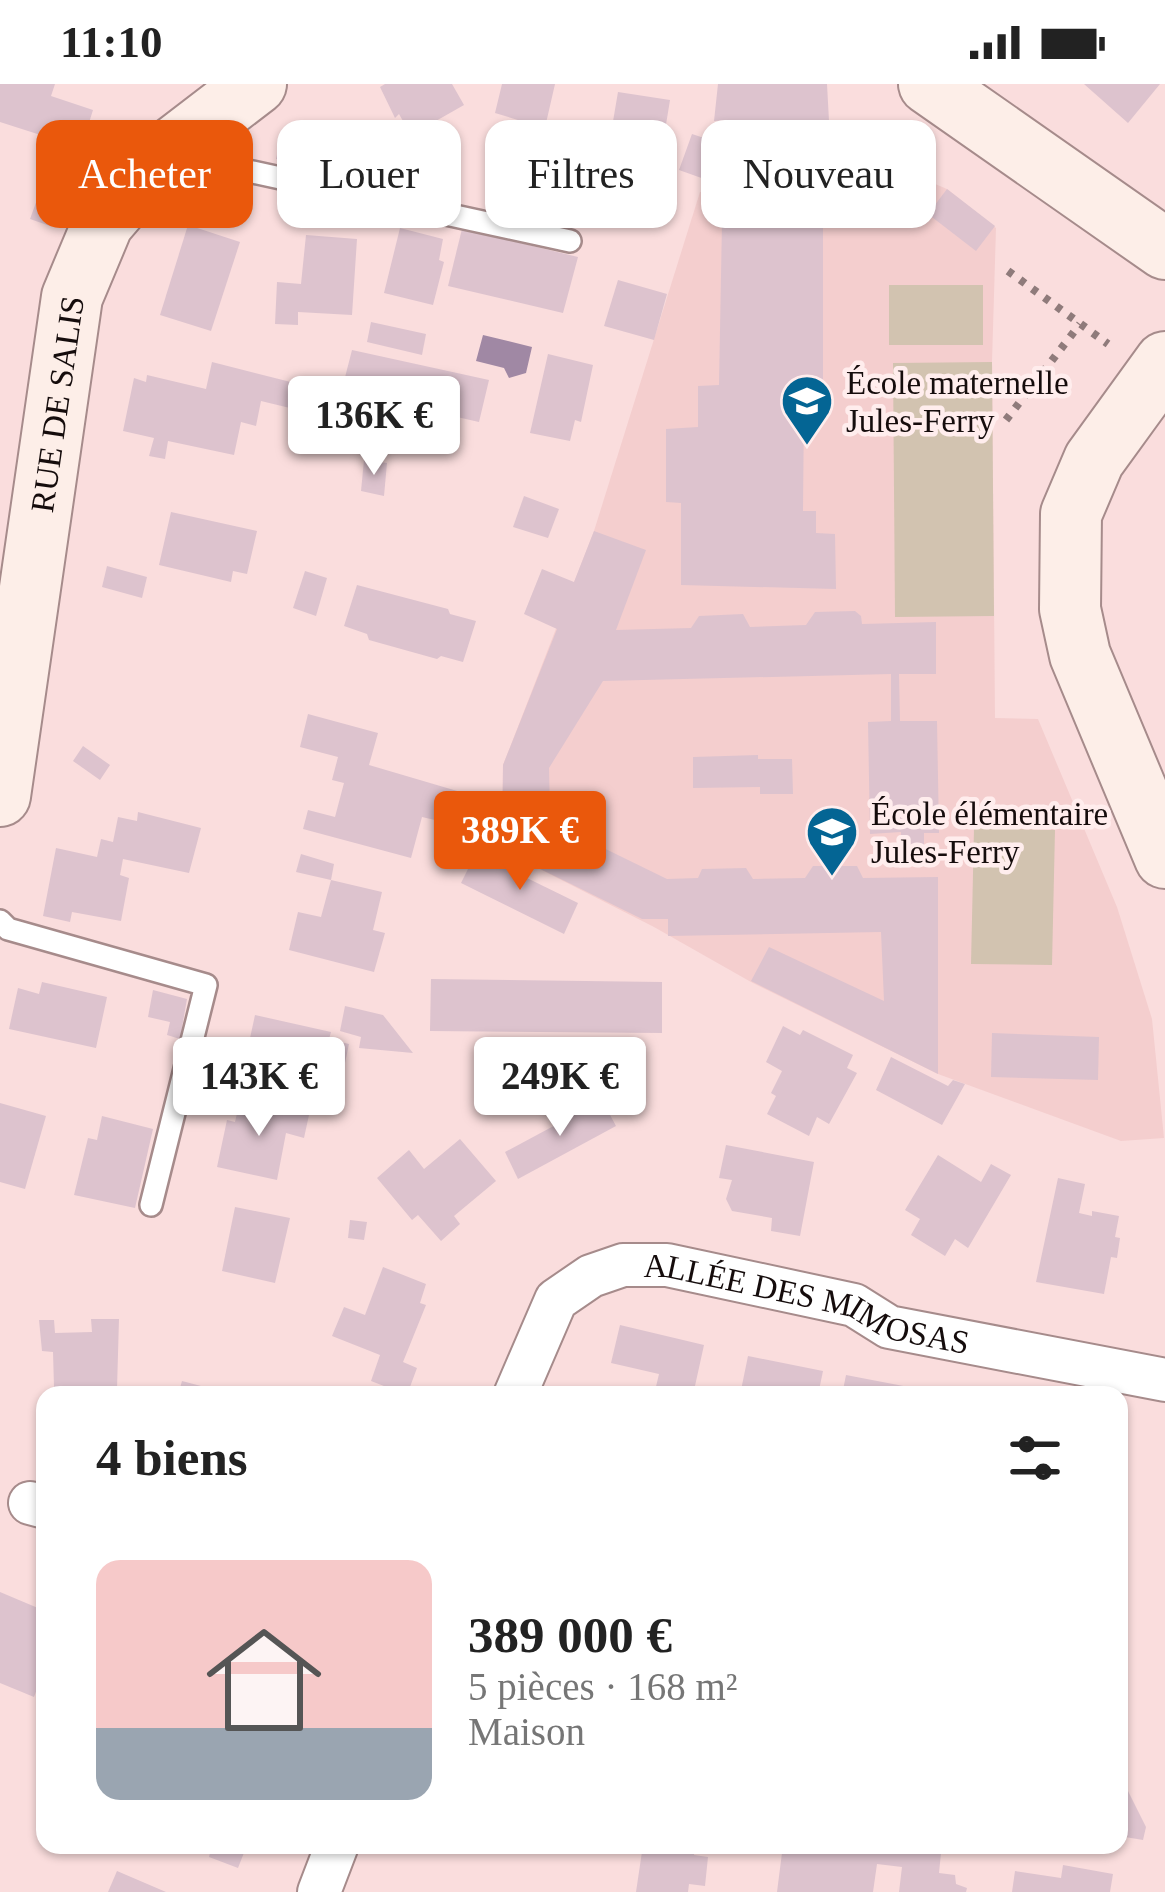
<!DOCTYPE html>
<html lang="fr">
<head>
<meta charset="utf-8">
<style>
	body { margin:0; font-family:"Times New Roman",serif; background:#f6f6f6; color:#222; height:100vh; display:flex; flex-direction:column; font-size:45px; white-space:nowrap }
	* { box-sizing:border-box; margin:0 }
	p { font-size:39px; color:#767676 }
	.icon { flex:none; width:66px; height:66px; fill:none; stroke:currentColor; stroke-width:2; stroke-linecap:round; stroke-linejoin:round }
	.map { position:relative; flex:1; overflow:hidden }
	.details { position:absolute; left:36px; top:1302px; width:1092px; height:468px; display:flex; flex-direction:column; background:#fff; border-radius:24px; box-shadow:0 3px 9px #0004 }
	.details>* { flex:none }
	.guide { position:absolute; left:36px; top:36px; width:1095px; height:108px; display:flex; gap:24px }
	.price { position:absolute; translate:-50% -102px; padding:0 27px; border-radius:12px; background:#fff; color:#222; font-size:39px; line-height:78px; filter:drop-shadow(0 3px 6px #0008) }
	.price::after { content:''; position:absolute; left:50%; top:72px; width:36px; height:27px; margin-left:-18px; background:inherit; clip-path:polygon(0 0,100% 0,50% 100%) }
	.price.current { background:#ea580c; color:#fff }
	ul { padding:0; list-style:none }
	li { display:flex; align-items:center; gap:36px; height:300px; padding:0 60px }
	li+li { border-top:3px solid #e0e0e0 }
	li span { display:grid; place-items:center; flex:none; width:336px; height:240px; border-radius:24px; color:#555 }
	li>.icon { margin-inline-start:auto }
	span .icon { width:144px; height:144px; fill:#fffc; stroke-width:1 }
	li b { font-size:51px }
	h2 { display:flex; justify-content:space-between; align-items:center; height:144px; padding:0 60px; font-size:51px }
	.chip { padding:0 42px; border-radius:24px; background:#fff; box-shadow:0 3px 9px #0004; font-size:42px; line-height:108px }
	.chip.current { background:#ea580c; color:#fff }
	.status { display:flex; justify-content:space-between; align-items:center; height:84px; padding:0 60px; background:#fff; direction:ltr }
	.status svg { height:33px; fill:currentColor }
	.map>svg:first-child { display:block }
	.built { fill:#f4cece }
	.green { fill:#d2c3b0 }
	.water { fill:#a088a4 }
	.building { fill:#ddc3ce }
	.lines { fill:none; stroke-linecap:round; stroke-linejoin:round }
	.lane-casing { stroke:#a68b8b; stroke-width:26 }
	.street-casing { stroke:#a68b8b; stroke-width:46 }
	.secondary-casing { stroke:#a68b8b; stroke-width:64 }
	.path { stroke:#8f7b7b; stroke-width:8; stroke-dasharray:6 9; stroke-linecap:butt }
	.lane { stroke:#fff; stroke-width:21 }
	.street { stroke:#fff; stroke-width:42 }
	.secondary { stroke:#fdeee8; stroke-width:60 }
	.labels { text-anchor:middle; stroke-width:9; stroke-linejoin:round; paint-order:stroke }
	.poi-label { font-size:33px; fill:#150c0c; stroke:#ffeded; text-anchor:start }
	.street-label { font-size:33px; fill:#150c0c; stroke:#ffeded }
</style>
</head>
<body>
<div class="status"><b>11:10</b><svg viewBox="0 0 49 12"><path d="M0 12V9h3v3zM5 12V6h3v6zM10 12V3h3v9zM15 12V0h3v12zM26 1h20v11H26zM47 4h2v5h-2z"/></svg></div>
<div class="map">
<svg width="1165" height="1808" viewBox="0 0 1165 1808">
	<rect width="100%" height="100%" fill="#fadddd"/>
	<!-- built -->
	<polygon class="built" points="888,80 947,105 996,144 992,278 995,634 1038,635 1117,823 1152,935 1164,1054 1121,1057 938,990 751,898 654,843 502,766 503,681 594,447 700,108 856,98 880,105"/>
	<!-- green -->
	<g class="green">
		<rect x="889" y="201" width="94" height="60"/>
		<polygon points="992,278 994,532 895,533 893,279"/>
		<polygon points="974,744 1055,746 1052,881 971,880"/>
	</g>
	<!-- water -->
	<polygon class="water" points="483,251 532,263 526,289 509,294 504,284 476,277"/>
	<!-- building -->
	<g class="building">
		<polygon points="0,0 55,0 51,12 93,26 81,64 0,38"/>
		<polygon points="385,0 452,0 464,21 413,50 406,36 403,37 399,30 395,34 380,3"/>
		<polygon points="502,0 555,0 544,48 520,43 521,37 495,29"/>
		<polygon points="718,0 827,0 831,74 712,82 707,96 679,86 692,50 719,59 726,36 714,37"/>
		<polygon points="1084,0 1160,0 1128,39"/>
		<polygon points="618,8 670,16 660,77 608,68 599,115 576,109 595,47 611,49"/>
		<polygon points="316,37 445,66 435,113 276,75 282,49 311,56"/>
		<polygon points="538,62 569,68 557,117 529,111"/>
		<polygon points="861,75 888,80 880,105 856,98"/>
		<polygon points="947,105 995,142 976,167 928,130"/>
		<polygon points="38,113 58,121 50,142 30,135"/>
		<polygon points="722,138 823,139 823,320 804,320 803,427 816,427 816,449 835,450 836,505 681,501 681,419 666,418 666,345 698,343 698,302 719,301"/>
		<polygon points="188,141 240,158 211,247 160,231"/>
		<polygon points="400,144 443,155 439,176 444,178 433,221 384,209"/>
		<polygon points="462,145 578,173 563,229 448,202"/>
		<polygon points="306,151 357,155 352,231 298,228 298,241 275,240 277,198 301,200"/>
		<polygon points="618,196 667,210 654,256 604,242"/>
		<polygon points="371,238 426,250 422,271 367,258"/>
		<polygon points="352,266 489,296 479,338 374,314 363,363 320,354 323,332 261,317 256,342 241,338 234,371 168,357 165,375 149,372 154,354 123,347 134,294 146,298 147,291 206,305 212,278 350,313 350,308 342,305"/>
		<polygon points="548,270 593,281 581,338 575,336 570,357 530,349"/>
		<polygon points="364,376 387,379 384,412 361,407"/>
		<polygon points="524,412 559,425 548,454 513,443"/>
		<polygon points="171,428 257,447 247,490 233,487 231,498 159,481"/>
		<polygon points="594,447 646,466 616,546 691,544 699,532 743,530 750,543 806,541 815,528 855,527 861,532 862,540 936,538 936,590 899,590 900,637 937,637 939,749 924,749 924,763 901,763 901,748 870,750 868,638 891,637 891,590 603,597 549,684 550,729 579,752 667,795 698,794 702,785 746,784 753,795 805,794 813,782 857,782 863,794 938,793 938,990 751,897 769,863 884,917 881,848 668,852 668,835 642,835 502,766 503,681 557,545 524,530 542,485 574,498"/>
		<polygon points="107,482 147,493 142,514 102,503"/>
		<polygon points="305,487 327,494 316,532 293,524"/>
		<polygon points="357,501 448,525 450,530 476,537 463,578 441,572 437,575 369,556 367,550 344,542"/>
		<polygon points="308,630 378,649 369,681 464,709 456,741 422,733 411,774 303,745 308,726 335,733 344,699 332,696 338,673 300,663"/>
		<polygon points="83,662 110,681 100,696 73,677"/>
		<polygon points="758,671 758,675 792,675 793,710 760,710 760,703 693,704 693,673"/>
		<polygon points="138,728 201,744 189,789 123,775 120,791 129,794 121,837 72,828 70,838 43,832 56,764 97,773 101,755 113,758 118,733 137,737"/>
		<polygon points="476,769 578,819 564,850 461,799"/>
		<polygon points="301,770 334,780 331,796 296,788"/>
		<polygon points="331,796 382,808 373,846 385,849 374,888 289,866 298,828 321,833"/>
		<polygon points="431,895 662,898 662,949 430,947"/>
		<polygon points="42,898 107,913 96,964 9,945 18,904 39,910"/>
		<polygon points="153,906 187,915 180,955 167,951 170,938 148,933"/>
		<polygon points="345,922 383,931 413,969 359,964 361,953 340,947"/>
		<polygon points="255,931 331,948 329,955 349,960 340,1003 244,982"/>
		<polygon points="783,942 800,951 803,946 853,971 847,984 857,989 829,1040 817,1033 809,1052 767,1030 776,1012 771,1009 782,987 766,978"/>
		<polygon points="992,949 1099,953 1098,996 991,993"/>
		<polygon points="891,973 948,1002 953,996 965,1000 942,1041 876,1006"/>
		<polygon points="240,1016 309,1031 304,1054 286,1049 277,1096 217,1083 227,1036 235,1038"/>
		<polygon points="602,1016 616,1042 518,1095 505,1068"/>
		<polygon points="0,1019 46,1032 25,1105 0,1098"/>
		<polygon points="102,1032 153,1045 135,1124 74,1111 88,1054 97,1056"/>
		<polygon points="460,1055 496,1097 454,1132 460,1140 441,1157 418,1131 412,1136 377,1094 409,1066 424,1085"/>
		<polygon points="726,1061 814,1078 800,1152 771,1147 772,1134 732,1127 726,1115 732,1096 719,1094"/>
		<polygon points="938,1071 981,1098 991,1080 1011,1091 968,1164 955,1155 945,1172 911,1151 920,1135 905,1126"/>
		<polygon points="1058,1094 1085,1100 1079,1129 1092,1132 1092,1127 1119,1132 1115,1153 1120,1154 1117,1174 1111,1173 1104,1210 1036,1198"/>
		<polygon points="235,1123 290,1134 275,1199 222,1187"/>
		<polygon points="350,1136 367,1138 364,1156 348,1154"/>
		<polygon points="383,1183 426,1200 420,1219 426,1221 403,1278 417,1284 407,1311 371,1297 380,1271 332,1252 344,1223 365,1231"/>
		<polygon points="91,1235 119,1235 117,1305 54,1303 53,1268 42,1267 39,1236 54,1236 55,1249 92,1248"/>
		<polygon points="620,1241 704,1261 693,1311 654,1311 659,1290 611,1279"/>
		<polygon points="748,1272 823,1287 818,1311 740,1311"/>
		<polygon points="846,1291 919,1305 918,1311 842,1311"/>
		<polygon points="182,1297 220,1307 219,1311 178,1311"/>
		<polygon points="0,1508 45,1527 45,1584 34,1613 0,1599"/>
		<polygon points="1119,1689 1146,1743 1143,1756 1119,1752"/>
		<polygon points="201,1761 247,1761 238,1784 209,1773 211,1765"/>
		<polygon points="643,1761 695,1761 694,1771 708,1773 705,1802 689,1800 688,1808 636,1808"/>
		<polygon points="783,1761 879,1765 879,1761 915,1761 941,1769 939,1789 955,1791 956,1800 967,1804 966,1808 899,1808 902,1783 877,1780 873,1808 777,1808"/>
		<polygon points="1063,1781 1113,1790 1110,1808 1012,1808 1015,1787 1061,1794"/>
		<polygon points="117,1787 166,1808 108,1808"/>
	</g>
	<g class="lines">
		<!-- lane casing -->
		<g class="lane-casing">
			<g id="lane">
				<polyline points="176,78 239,85 570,157"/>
				<polyline points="0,837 8,845 206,901 151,1121"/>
			</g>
		</g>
		<!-- street casing -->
		<g class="street-casing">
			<g id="street">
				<path id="s1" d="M515 1311 556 1216 591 1192 623 1181H667L854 1221 889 1243 1165 1296"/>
				<polyline points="30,1419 45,1423"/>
				<polyline points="319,1808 337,1761"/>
			</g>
		</g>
		<!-- secondary casing -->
		<g class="secondary-casing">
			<g id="secondary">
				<polyline points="929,0 1165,165"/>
				<polyline points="1165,278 1094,376 1071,430 1070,525 1080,571 1165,774"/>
				<path id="s2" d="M0 712 72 213 103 139 157 76 256 0"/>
			</g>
		</g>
		<!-- path -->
		<g class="path">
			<polyline points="1008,187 1108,260"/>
			<polyline points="1006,336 1080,240"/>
		</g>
		<!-- lane -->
		<use href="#lane" class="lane"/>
		<!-- street -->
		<use href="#street" class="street"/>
		<!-- secondary -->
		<use href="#secondary" class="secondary"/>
	</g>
	<!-- icons -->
	<defs>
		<g id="school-pin" transform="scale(2.7)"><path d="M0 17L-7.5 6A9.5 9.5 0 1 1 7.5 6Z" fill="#046594" stroke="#ffeded"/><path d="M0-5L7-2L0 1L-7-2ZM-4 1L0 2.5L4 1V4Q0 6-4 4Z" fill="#fff"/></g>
	</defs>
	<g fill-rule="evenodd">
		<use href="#school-pin" x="807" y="317"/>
		<use href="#school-pin" x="832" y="748"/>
	</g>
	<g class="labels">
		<!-- poi labels -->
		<g class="poi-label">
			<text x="846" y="310">École maternelle<tspan x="846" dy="38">Jules-Ferry</tspan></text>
			<text x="871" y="741">École élémentaire<tspan x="871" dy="38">Jules-Ferry</tspan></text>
		</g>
		<!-- street labels -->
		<g class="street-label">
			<text dy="12" stroke="none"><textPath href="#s2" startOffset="396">RUE DE SALIS</textPath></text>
			<text dy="12" stroke="none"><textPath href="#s1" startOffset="369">ALLÉE DES MIMOSAS</textPath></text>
		</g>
	</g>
</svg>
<b class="price" style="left:374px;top:394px">136K €</b>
<b class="price current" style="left:520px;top:809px">389K €</b>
<b class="price" style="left:259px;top:1055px">143K €</b>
<b class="price" style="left:560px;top:1055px">249K €</b>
<div class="guide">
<a class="chip current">Acheter</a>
<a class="chip">Louer</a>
<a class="chip">Filtres</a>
<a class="chip">Nouveau</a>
</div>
<section class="details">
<h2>4 biens<svg class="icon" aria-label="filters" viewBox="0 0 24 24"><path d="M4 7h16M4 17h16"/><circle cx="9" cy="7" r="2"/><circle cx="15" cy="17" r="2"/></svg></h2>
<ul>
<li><span style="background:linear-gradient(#f6c9c9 70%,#9aa5b1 0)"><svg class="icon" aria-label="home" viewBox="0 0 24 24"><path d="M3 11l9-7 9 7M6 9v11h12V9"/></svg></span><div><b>389 000 €</b><p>5 pièces · 168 m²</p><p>Maison</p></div></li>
</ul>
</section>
</div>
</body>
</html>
